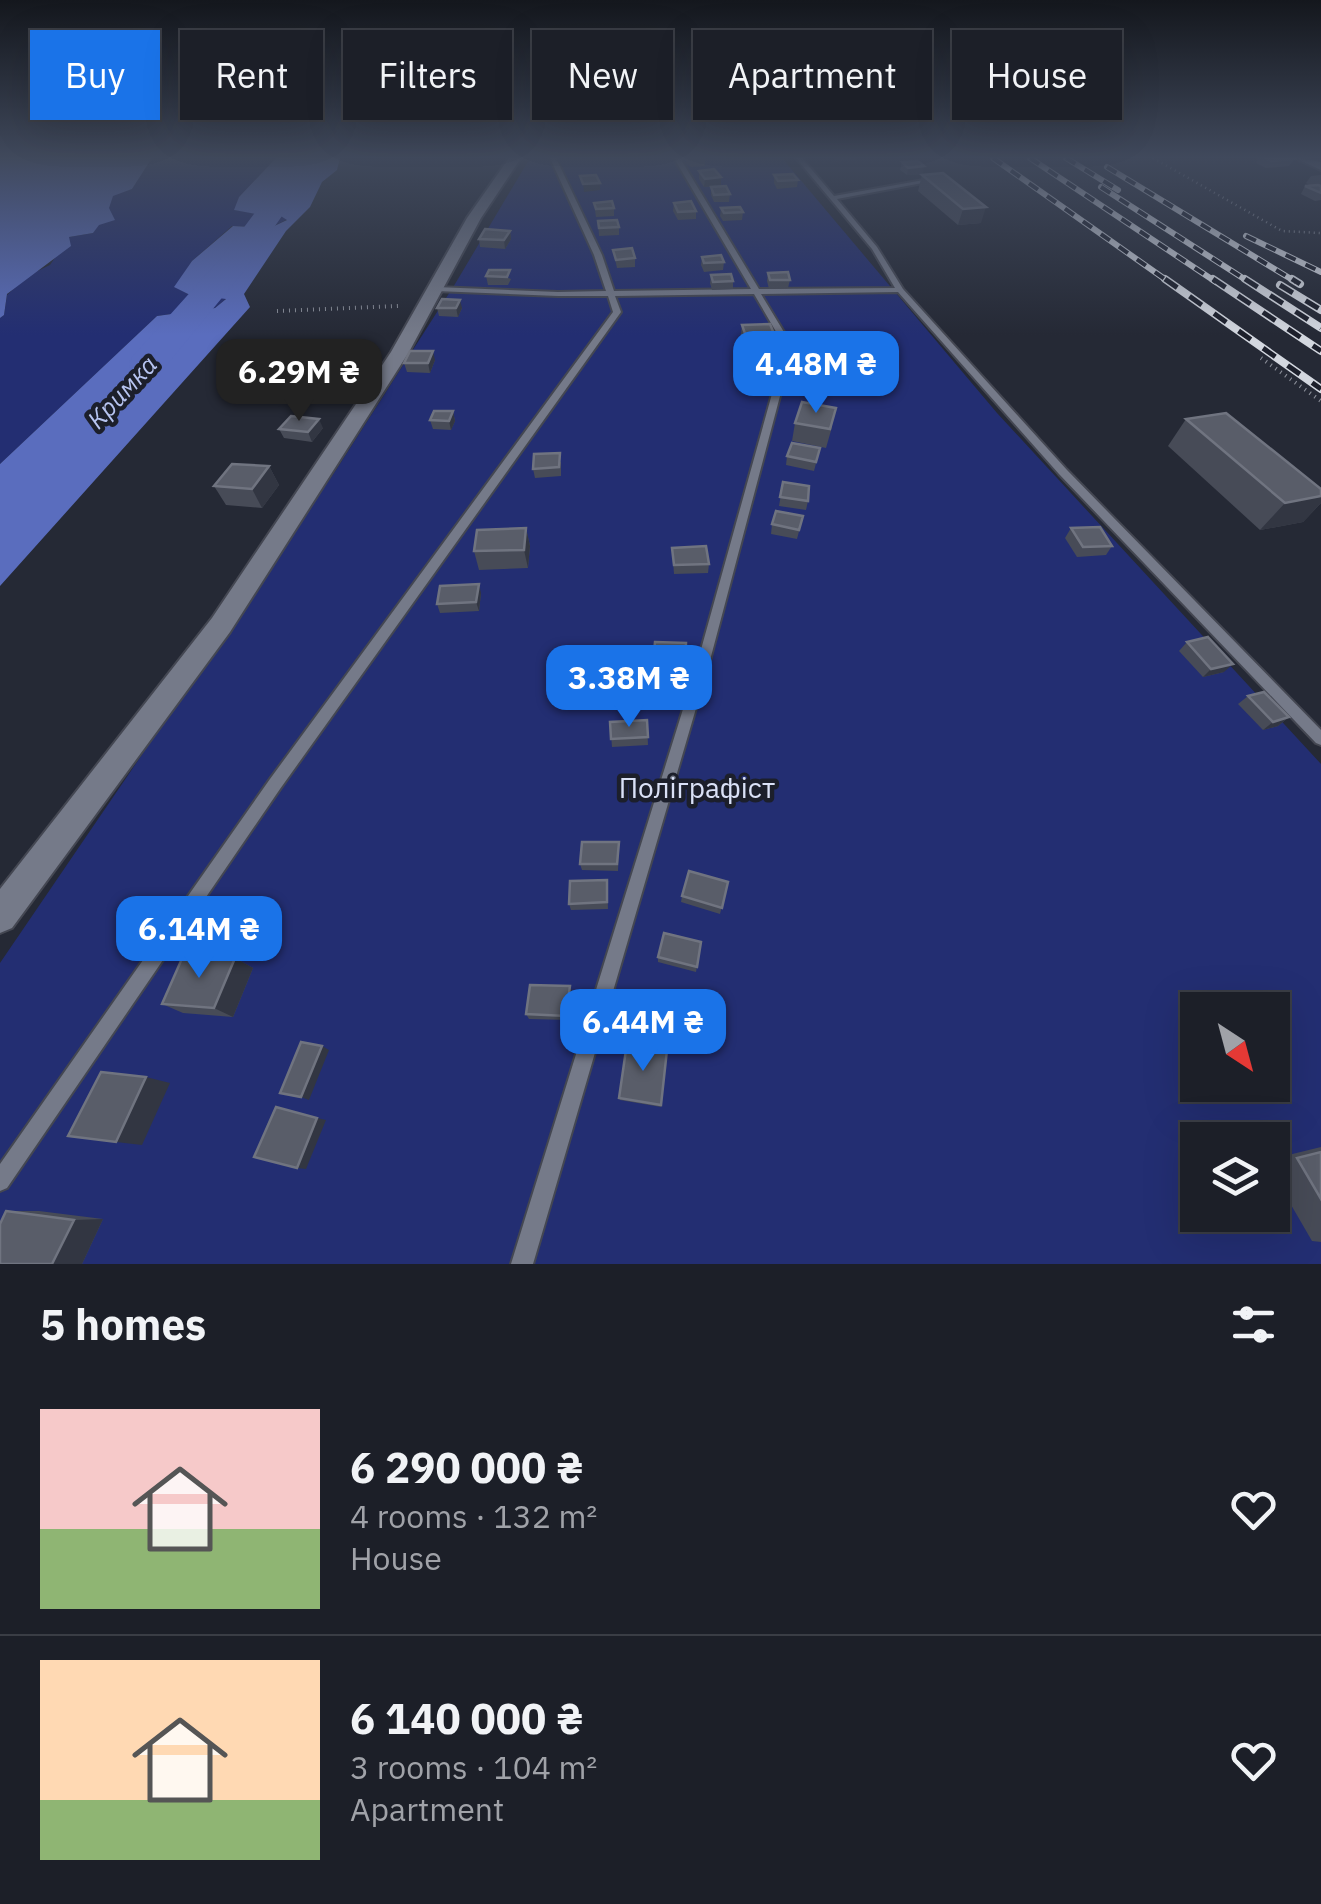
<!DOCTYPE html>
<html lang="en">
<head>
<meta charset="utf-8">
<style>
	body { margin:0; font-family:"IBM Plex Sans",sans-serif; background:#252730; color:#f1f3f6; height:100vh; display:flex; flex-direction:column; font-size:38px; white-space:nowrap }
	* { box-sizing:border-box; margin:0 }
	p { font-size:32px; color:#a0a2a8 }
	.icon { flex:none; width:55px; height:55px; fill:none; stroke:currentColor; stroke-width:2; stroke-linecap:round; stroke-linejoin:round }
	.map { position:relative; height:1264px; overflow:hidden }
	.sheet { display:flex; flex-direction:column; background:#1c1f28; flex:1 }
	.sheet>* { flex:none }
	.banner { position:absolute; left:30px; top:30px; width:1262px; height:90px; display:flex; gap:20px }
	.needle { width:65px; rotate:144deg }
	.tools { position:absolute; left:1180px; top:992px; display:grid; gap:20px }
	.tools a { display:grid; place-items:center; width:110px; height:110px; border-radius:0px; background:#1c1f28; box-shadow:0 10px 40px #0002,0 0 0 2px #3a3d45; font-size:50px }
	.price { position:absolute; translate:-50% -85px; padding:0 22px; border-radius:20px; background:#1a73e8; color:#fff; font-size:32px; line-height:65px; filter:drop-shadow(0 2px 5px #0008) }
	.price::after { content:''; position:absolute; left:50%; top:60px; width:30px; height:22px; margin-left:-15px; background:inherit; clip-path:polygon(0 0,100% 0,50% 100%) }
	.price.current { background:#222; color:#fff }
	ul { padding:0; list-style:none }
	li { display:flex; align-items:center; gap:30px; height:250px; padding:0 40px }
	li+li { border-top:2px solid #3a3d45 }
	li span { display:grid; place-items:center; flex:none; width:280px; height:200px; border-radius:0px; color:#555 }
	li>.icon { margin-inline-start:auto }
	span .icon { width:120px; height:120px; fill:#fffc; stroke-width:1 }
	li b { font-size:42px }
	h2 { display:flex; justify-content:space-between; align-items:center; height:120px; padding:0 40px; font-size:42px }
	.tag { padding:0 35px; border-radius:0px; background:#1c1f28; box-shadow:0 10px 40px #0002,0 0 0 2px #3a3d45; font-size:35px; line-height:90px }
	.tag.current { background:#1a73e8; color:#fff }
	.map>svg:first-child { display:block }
	.green { fill:#232e72; fill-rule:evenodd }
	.water { fill:#5a6dbe }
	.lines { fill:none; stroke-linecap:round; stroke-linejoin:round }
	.river { fill:#5a6dbe; fill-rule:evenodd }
	.service-casing { stroke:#444752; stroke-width:4 }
	.minor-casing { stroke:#444752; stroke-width:4 }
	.path-far1 { stroke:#8a8e98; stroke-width:2.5; stroke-dasharray:1 4; stroke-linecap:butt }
	.path { stroke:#8a8e98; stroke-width:4; stroke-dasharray:1 5; stroke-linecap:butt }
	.service { fill:#757a89; fill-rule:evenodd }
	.minor { fill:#757a89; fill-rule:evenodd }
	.rail-far1-casing { stroke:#d3d7df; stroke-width:6 }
	.rail-casing { stroke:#d3d7df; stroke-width:8 }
	.rail-far1 { stroke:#1c1f2b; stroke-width:4; stroke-dasharray:11; stroke-linecap:butt }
	.rail { stroke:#1c1f2b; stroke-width:5; stroke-dasharray:15; stroke-linecap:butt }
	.wall { fill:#474b57 }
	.shaded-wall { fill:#323642 }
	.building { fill:#595d69; stroke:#707480; stroke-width:2.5 }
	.labels { text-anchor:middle; stroke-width:9; stroke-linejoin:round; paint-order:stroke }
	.far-water-label { font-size:25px; font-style:italic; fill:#b7c4f0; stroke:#1c1f2b }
	.park-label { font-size:28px; fill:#dae1f7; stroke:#1c1f2b }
</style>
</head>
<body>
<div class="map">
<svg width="1321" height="1264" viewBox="0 0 1321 1264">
	<rect width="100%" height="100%" fill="#252935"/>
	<!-- green -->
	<g class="green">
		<path d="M152 158H276L239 197 235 210C255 214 271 209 288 219L270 228 232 226 192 261 175 287 188 294 227 298 215 308 157 316 0 464V318L4 315 7 295 27 276 50 265 69 237 93 233 113 195 132 189Z"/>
		<path d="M530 158H782L997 413 1321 764V1264H0V963L336 470 455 284ZM1198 1010H1272V1085H1198ZM1198 1140H1272V1215H1198Z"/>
	</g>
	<!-- water -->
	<g class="water">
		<polygon points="0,158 152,158 132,189 113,196 109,208 115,220 99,225 93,233 69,237 71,246 7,294 4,315 0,318"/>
		<polygon points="276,158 340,158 337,170 322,182 310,207 286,231 244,294 250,307 0,586 0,464 157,316 215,308 226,299 188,294 174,287 192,261 233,226 270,228 287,220 273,211 256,214 234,210 239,197"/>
	</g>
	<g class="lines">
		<!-- river -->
		<polygon class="river" points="296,158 322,158 244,271 161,372 147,375 133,372 128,364 133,356 221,258"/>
		<!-- service casing -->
		<g class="service-casing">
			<polygon id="service" points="550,158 556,158 602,255 614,291 751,289 674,158 680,158 759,289 895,288 872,249 796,158 802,158 834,196 935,178 933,181 837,199 877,247 903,289 1067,470 1321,730 1321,745 1316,743 1059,474 898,292 761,294 793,347 709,664 533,1264 511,1264 697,664 785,347 754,294 615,296 621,312 280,789 7,1188 0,1191 0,1164 270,779 613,312 608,296 558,296 436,291 432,289 436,287 558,292 606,291 594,255"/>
		</g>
		<!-- minor casing -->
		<g class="minor-casing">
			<g id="minor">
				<polygon points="509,158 521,158 481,218 409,352 230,632 12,928 0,933 0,889 212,618 391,352 467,218"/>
				<polygon points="1297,158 1321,162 1321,170 1299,160"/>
			</g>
		</g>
		<!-- path-far1 -->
		<polyline class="path-far1" points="1153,158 1282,231 1321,233"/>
		<!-- path -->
		<g class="path">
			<polyline points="277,311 399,306"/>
			<polyline points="1261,358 1321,401"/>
		</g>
		<!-- service -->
		<use href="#service" class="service"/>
		<!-- minor -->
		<use href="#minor" class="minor"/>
		<!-- rail-far1 casing -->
		<g class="rail-far1-casing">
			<g id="rail-far1">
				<polyline points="993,158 1169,282"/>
				<polyline points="1030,158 1216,282"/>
				<polyline points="1066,158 1118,190"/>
				<polyline points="1107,167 1296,282"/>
				<polyline points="1101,187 1249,282"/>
				<polyline points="1246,236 1321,272"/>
			</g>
		</g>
		<!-- rail casing -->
		<g class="rail-casing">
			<g id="rail">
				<polyline points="1165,279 1321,389"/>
				<polyline points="1213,279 1321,351"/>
				<polyline points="1245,279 1321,328"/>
				<polyline points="1292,279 1300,284"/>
				<polyline points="1280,285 1321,310"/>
			</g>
		</g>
		<!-- rail-far1 -->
		<use href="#rail-far1" class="rail-far1"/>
		<!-- rail -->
		<use href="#rail" class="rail"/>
	</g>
	<!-- wall -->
	<g class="wall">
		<polygon points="686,158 705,158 705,166 691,167 686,163"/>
		<polygon points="1258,158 1292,158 1294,159 1289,166 1266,168 1256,163"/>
		<polygon points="902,162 923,174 907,175 900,170"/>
		<polygon points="699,171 721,177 721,185 704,187 699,179"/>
		<polygon points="774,175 798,180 797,187 777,189 774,183"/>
		<polygon points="922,175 981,223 958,225 918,191"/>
		<polygon points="1321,175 1321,200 1315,201 1301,194 1305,186 1311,186 1306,183 1311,176"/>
		<polygon points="711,187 730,194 729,202 714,202 711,195"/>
		<polygon points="594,203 614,208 614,216 596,217"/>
		<polygon points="674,203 696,211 696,219 678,220 673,211"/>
		<polygon points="721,208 743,212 742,220 723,221 720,216"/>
		<polygon points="598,221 619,227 619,235 599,236"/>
		<polygon points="510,231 511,239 505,249 480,247 479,239"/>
		<polygon points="613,250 635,258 635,267 617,268"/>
		<polygon points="702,257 724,262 723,270 704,272 701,265"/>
		<polygon points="489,270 511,279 508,285 488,285 486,276"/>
		<polygon points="768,273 790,280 788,288 769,289 767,281"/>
		<polygon points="711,275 733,281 733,289 712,290 710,283"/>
		<polygon points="437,308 462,308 458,317 439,316"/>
		<polygon points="742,325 778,344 775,362 747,363 740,343"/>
		<polygon points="435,360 430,373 407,372 404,363"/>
		<polygon points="814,363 836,366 832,387 810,384"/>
		<polygon points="453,411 455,421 451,430 433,429 430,420"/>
		<polygon points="1186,419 1321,489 1321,503 1303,522 1260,530 1168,446"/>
		<polygon points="795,423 832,427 826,448 792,441"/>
		<polygon points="323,428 312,442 284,438 279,429"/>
		<polygon points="820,448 814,471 786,465 787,456"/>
		<polygon points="561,462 561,476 535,478 533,469"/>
		<polygon points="269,466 279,485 262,508 226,505 214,486"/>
		<polygon points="783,482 808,501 806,510 779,506"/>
		<polygon points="803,516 797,539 771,534 772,524"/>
		<polygon points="526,528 530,546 528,568 479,570 474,551"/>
		<polygon points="1071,528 1112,546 1106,555 1077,557 1065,538"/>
		<polygon points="672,548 709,564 708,573 674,574"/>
		<polygon points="481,593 479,611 440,613 437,604"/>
		<polygon points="1187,642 1224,672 1203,677 1179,651"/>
		<polygon points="686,643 685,672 653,670 653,662"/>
		<polygon points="1248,696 1289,717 1278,726 1263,730 1238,704"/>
		<polygon points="647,720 648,745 612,747 610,722"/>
		<polygon points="619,849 618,871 582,870 580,864"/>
		<polygon points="607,880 608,909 571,910 569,904"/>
		<polygon points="728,882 720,914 681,902 682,896"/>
		<polygon points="701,942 696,972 658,962 658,957"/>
		<polygon points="235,958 253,968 233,1017 183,1013 162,1004"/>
		<polygon points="572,991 568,1020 529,1019 526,1014"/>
		<polygon points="667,1050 661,1107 620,1100 619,1098"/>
		<polygon points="1321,1147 1321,1242 1312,1241 1272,1172 1272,1159"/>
		<polygon points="6,1211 39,1211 103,1219 82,1264"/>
	</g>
	<!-- shaded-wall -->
	<g class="shaded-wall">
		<polygon points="835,158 857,158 857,160 834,162"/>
		<polygon points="924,166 923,174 907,175 908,168"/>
		<polygon points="721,177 721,185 704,187 705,179"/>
		<polygon points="600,183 600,190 584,192 583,184"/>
		<polygon points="986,207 981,223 958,225 963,209"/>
		<polygon points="510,231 511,239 505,249 504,240"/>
		<polygon points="460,300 462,308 458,317 456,308"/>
		<polygon points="433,351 435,360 430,373 428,363"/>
		<polygon points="453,411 455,421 451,430 449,421"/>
		<polygon points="319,419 323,428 312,442 308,432"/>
		<polygon points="269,466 279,485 262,508 252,489"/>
		<polygon points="1321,496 1321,503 1303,522 1260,530 1285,503"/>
		<polygon points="526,528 530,546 528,568 524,550"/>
		<polygon points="479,584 481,593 479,611 476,602"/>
		<polygon points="1233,664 1224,672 1203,677 1211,669"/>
		<polygon points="1289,717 1278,726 1263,730 1273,722"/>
		<polygon points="235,958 253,968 233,1017 214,1008"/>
		<polygon points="570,986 572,991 568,1020 566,1016"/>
		<polygon points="322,1046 329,1050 309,1100 301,1097"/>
		<polygon points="146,1077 170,1083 142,1145 116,1142"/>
		<polygon points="317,1118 326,1120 306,1169 297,1168"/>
		<polygon points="103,1219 82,1264 52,1264 74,1220"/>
	</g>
	<!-- building -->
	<g class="building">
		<polygon points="1266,158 1292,158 1294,159 1271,161"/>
		<polygon points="918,161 924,166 908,168 902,162"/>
		<polygon points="714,169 721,177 705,179 699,171"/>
		<polygon points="943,173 986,207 963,209 922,175"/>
		<polygon points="793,174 798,180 778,181 774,175"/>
		<polygon points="596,175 600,183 583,184 580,176"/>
		<polygon points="1318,185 1321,186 1321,193 1305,186"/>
		<polygon points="726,186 730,194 714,195 711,187"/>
		<polygon points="612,201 614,208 596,209 594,203"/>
		<polygon points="691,201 696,211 678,212 674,203"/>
		<polygon points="740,207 743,212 724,213 721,208"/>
		<polygon points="617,220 619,227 599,228 598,221"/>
		<polygon points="485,229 510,231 504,240 479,239"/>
		<polygon points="632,248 635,258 616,260 613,250"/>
		<polygon points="721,255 724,262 704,263 702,257"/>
		<polygon points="489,270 510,270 507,277 486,276"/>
		<polygon points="788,272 790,280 770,280 768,273"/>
		<polygon points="731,274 733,281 713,282 711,275"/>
		<polygon points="442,299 460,300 456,308 437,308"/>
		<polygon points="770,324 778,344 749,345 742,325"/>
		<polygon points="410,351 433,351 428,363 404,363"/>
		<polygon points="814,363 836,366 834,378 811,375"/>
		<polygon points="802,402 836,408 830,429 795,423"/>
		<polygon points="434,411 453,411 449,421 430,420"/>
		<polygon points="1226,413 1321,489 1321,496 1285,503 1186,419"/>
		<polygon points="291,416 319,419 308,432 279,429"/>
		<polygon points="792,443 820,448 816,462 787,456"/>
		<polygon points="560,453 559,467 533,469 534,454"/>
		<polygon points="232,464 269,466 252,489 214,486"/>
		<polygon points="783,482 809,486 808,501 780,497"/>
		<polygon points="776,511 803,516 799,530 772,524"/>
		<polygon points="1100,527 1112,546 1083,547 1071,528"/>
		<polygon points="526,528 524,550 474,551 477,530"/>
		<polygon points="706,546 709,564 674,565 672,548"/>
		<polygon points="479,584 476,602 437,604 440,586"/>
		<polygon points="1208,637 1233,664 1211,669 1187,642"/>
		<polygon points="655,642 686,643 685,663 653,662"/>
		<polygon points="1264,692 1289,717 1273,722 1248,696"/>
		<polygon points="647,720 648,737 611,739 610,722"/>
		<polygon points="582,842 619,842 617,864 580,864"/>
		<polygon points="689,871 728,882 722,908 682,896"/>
		<polygon points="607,880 607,902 569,904 570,881"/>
		<polygon points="664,933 701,942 697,967 658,957"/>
		<polygon points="184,954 235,958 214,1008 162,1004"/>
		<polygon points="530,985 570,986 566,1016 526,1014"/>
		<polygon points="301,1042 322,1046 301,1097 280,1093"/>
		<polygon points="627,1043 667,1050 661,1105 619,1098"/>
		<polygon points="101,1072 146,1077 116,1142 68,1136"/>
		<polygon points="276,1107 317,1118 297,1168 254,1157"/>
		<polygon points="1321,1152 1321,1199 1297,1158"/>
		<polygon points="6,1211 74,1220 52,1264 0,1264 0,1224"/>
	</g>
	<!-- sky -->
	<linearGradient id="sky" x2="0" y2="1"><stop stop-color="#14171d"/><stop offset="0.47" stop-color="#40495c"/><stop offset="1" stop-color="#40495c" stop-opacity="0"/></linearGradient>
	<rect width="1321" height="335" fill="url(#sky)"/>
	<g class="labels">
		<!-- far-water labels -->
		<g class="far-water-label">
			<text transform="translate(122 392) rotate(-47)" y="9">Кримка</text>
		</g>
		<!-- park labels -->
		<g class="park-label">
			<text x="697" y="798">Поліграфіст</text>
		</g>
	</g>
</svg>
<div class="tools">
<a><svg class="needle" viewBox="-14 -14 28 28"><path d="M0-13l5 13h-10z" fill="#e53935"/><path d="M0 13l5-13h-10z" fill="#a0a2a8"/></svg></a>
<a><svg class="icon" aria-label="layers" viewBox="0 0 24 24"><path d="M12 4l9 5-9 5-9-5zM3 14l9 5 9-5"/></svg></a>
</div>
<b class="price" style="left:816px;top:416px">4.48M ₴</b>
<b class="price current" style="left:299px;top:424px">6.29M ₴</b>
<b class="price" style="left:629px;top:730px">3.38M ₴</b>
<b class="price" style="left:199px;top:981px">6.14M ₴</b>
<b class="price" style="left:643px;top:1074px">6.44M ₴</b>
<div class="banner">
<a class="tag current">Buy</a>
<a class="tag">Rent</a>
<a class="tag">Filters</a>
<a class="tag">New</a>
<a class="tag">Apartment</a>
<a class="tag">House</a>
</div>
</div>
<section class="sheet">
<h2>5 homes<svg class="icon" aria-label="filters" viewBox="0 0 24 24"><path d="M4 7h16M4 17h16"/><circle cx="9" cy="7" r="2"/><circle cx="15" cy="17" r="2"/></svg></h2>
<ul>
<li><span style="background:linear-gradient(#f6c9c9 60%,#8fb573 0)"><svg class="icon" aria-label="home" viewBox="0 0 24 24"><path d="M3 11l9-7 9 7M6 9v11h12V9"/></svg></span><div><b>6 290 000 ₴</b><p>4 rooms · 132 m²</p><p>House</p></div><svg class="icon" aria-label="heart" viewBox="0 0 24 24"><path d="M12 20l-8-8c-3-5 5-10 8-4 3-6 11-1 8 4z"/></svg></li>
<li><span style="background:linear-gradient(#ffd9b3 70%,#8fb573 0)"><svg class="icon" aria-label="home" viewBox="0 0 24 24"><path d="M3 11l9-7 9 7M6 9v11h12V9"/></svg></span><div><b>6 140 000 ₴</b><p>3 rooms · 104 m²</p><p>Apartment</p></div><svg class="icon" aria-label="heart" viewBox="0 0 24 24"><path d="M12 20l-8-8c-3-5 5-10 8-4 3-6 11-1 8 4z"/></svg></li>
</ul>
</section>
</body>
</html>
